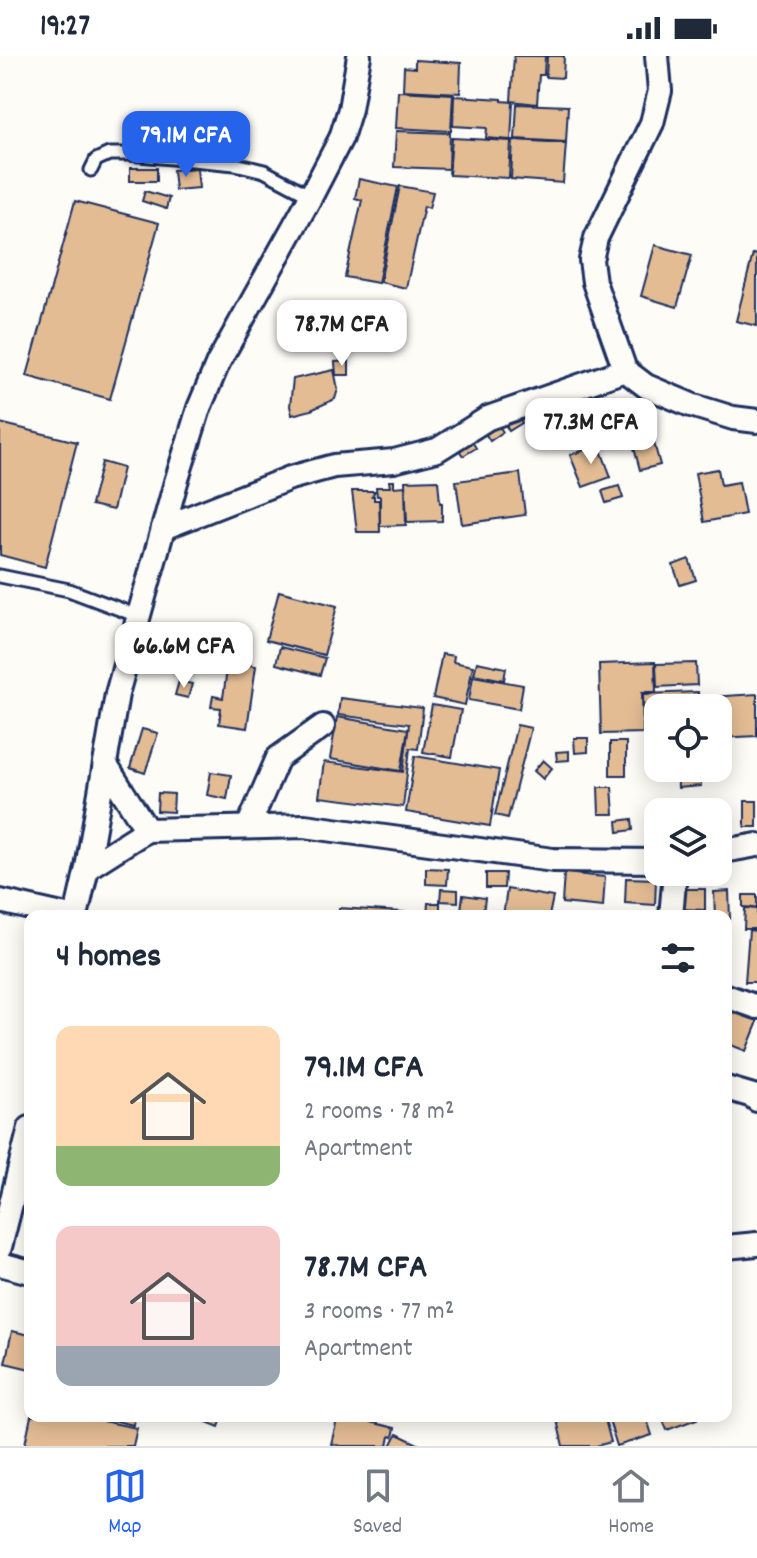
<!DOCTYPE html>
<html lang="en">
<head>
<meta charset="utf-8">
<style>
	body { margin:0; font-family:Dekko,sans-serif; background:#f6f6f7; color:#1f2937; height:100vh; display:flex; flex-direction:column; font-size:30px; white-space:nowrap }
	* { box-sizing:border-box; margin:0 }
	p { font-size:26px; color:#747a83 }
	.icon { flex:none; width:44px; height:44px; fill:none; stroke:currentColor; stroke-width:2; stroke-linecap:round; stroke-linejoin:round }
	.map { position:relative; flex:1; overflow:hidden }
	.side { position:absolute; left:24px; top:854px; width:708px; height:512px; display:flex; flex-direction:column; background:#fff; border-radius:16px; box-shadow:0 4px 20px #0003 }
	.side>* { flex:none }
	.fabs { position:absolute; left:644px; top:638px; display:grid; gap:16px }
	.fabs a { display:grid; place-items:center; width:88px; height:88px; border-radius:16px; background:#fff; box-shadow:0 4px 20px #0003; font-size:40px }
	.price { position:absolute; translate:-50% -68px; padding:0 18px; border-radius:16px; background:#fff; color:#222; font-size:26px; line-height:52px; filter:drop-shadow(0 2px 4px #0008) }
	.price::after { content:''; position:absolute; left:50%; top:48px; width:24px; height:18px; margin-left:-12px; background:inherit; clip-path:polygon(0 0,100% 0,50% 100%) }
	.price.current { background:#2563eb; color:#fff }
	ul { padding:0; list-style:none }
	li { display:flex; align-items:center; gap:24px; height:200px; padding:0 32px }
	li span { display:grid; place-items:center; flex:none; width:224px; height:160px; border-radius:16px; color:#555 }
	li>.icon { margin-inline-start:auto }
	span .icon { width:96px; height:96px; fill:#fffc; stroke-width:1 }
	li b { font-size:34px }
	h2 { display:flex; justify-content:space-between; align-items:center; height:96px; padding:0 32px; font-size:34px }
	.status { display:flex; justify-content:space-between; align-items:center; height:56px; padding:0 40px; background:#fff; direction:ltr }
	.status svg { height:22px; fill:currentColor }
	.tabs { display:flex; justify-content:space-around; align-items:center; height:112px; border-top:2px solid #e0e1e3; background:#fff; font-size:22px; color:#747a83 }
	.tabs a { display:grid; justify-items:center; gap:4px }
	.tabs .current { color:#2563eb }
	.map>svg:first-child { display:block }
	.building { fill:#e3bc94; stroke:#1b2f5e; stroke-width:2 }
	.lines { fill:none; stroke-linecap:round; stroke-linejoin:round }
	.lane-casing { stroke:#1b2f5e; stroke-width:17 }
	.street-casing { stroke:#1b2f5e; stroke-width:28 }
	.lane { stroke:#fdfcf7; stroke-width:11 }
	.street { stroke:#fdfcf7; stroke-width:22 }
</style>
</head>
<body>
<div class="status"><b>19:27</b><svg viewBox="0 0 49 12"><path d="M0 12V9h3v3zM5 12V6h3v6zM10 12V3h3v9zM15 12V0h3v12zM26 1h20v11H26zM47 4h2v5h-2z"/></svg></div>
<div class="map">
<svg width="757" height="1390" viewBox="0 0 757 1390">
	<rect width="100%" height="100%" fill="#fdfcf7"/>
	<filter id="ink" filterUnits="userSpaceOnUse"><feTurbulence type="fractalNoise" baseFrequency=".0125" numOctaves="2"/><feDisplacementMap in="SourceGraphic" scale="16" xChannelSelector="R" yChannelSelector="G"/><feConvolveMatrix kernelMatrix="1 2 1 2 8 2 1 2 1" color-interpolation-filters="sRGB"/></filter>
	<g filter="url(#ink)">
		<!-- building -->
		<g class="building">
			<polygon points="514,0 545,0 544,19 539,19 537,48 511,45"/>
			<polygon points="547,0 564,0 563,22 546,21"/>
			<polygon points="415,4 461,7 460,37 403,34 404,11 415,12"/>
			<polygon points="398,35 453,38 451,75 396,72"/>
			<polygon points="454,40 502,43 502,45 513,46 511,84 486,82 487,72 453,70"/>
			<polygon points="517,48 568,50 566,86 515,83"/>
			<polygon points="396,75 450,77 449,113 394,111"/>
			<polygon points="452,82 511,85 509,122 449,119"/>
			<polygon points="513,84 566,87 563,127 511,123"/>
			<rect x="130" y="112" width="27" height="13"/>
			<polygon points="197,112 199,132 175,134 173,114"/>
			<polygon points="359,123 398,131 378,227 345,221 362,144 355,142"/>
			<polygon points="400,130 433,136 429,152 424,150 406,232 380,226"/>
			<polygon points="145,135 169,142 166,153 142,145"/>
			<polygon points="75,145 159,167 110,343 27,320"/>
			<polygon points="655,189 692,199 677,251 641,240"/>
			<polygon points="753,198 757,199 757,270 736,265"/>
			<polygon points="349,305 349,319 336,319 335,306"/>
			<polygon points="334,314 338,333 335,343 311,354 292,359 290,350 293,323"/>
			<polygon points="530,347 541,359 529,370 518,357"/>
			<polygon points="515,355 522,367 509,375 502,363"/>
			<polygon points="494,363 503,376 490,385 481,371"/>
			<polygon points="0,367 77,386 45,511 0,499"/>
			<polygon points="650,372 660,409 640,414 630,377"/>
			<polygon points="469,381 476,392 463,400 456,389"/>
			<polygon points="599,389 611,421 583,431 570,399"/>
			<polygon points="102,406 123,412 113,454 91,449"/>
			<polygon points="718,413 721,429 739,426 745,458 704,466 695,417"/>
			<polygon points="520,417 525,459 462,468 456,425"/>
			<polygon points="438,424 440,447 442,447 442,465 407,466 405,425"/>
			<polygon points="389,425 394,425 394,431 405,430 406,469 380,470 380,440 377,440 376,431 390,431"/>
			<polygon points="619,430 623,442 606,447 602,435"/>
			<polygon points="352,435 375,435 372,440 374,440 374,444 379,444 380,476 357,476"/>
			<polygon points="689,503 696,524 680,529 673,509"/>
			<polygon points="279,535 337,550 324,599 266,584"/>
			<polygon points="280,591 325,602 320,619 276,608"/>
			<polygon points="442,598 454,600 453,606 473,610 465,649 433,642"/>
			<polygon points="228,606 256,610 247,672 219,668 221,652 211,651 213,640 223,642"/>
			<polygon points="477,606 506,612 504,624 474,618"/>
			<polygon points="655,606 656,636 642,636 643,677 601,678 599,608"/>
			<polygon points="696,607 697,629 657,631 656,608"/>
			<polygon points="473,620 523,629 519,653 469,644"/>
			<polygon points="179,625 192,628 188,642 175,639"/>
			<polygon points="698,636 699,652 658,652 658,675 644,675 643,638"/>
			<polygon points="757,638 757,680 718,682 718,652 710,652 709,641"/>
			<polygon points="340,642 423,652 418,693 410,692 403,751 319,741 324,706 403,716 409,668 338,659"/>
			<polygon points="432,649 461,654 452,701 423,696"/>
			<polygon points="337,661 408,673 401,715 330,703"/>
			<polygon points="517,669 531,672 508,762 495,759"/>
			<polygon points="142,673 158,677 145,717 130,712"/>
			<polygon points="658,680 658,689 651,689 650,681"/>
			<polygon points="574,682 588,682 588,696 575,697"/>
			<rect x="610" y="686" width="16" height="33"/>
			<polygon points="569,695 569,704 557,705 556,696"/>
			<polygon points="415,700 499,714 490,770 406,756"/>
			<polygon points="543,704 552,712 543,723 534,715"/>
			<polygon points="677,712 699,712 701,730 678,732"/>
			<polygon points="211,716 231,719 227,743 207,739"/>
			<polygon points="598,731 612,731 614,758 599,758"/>
			<polygon points="158,737 174,738 173,756 157,755"/>
			<rect x="745" y="745" width="12" height="26"/>
			<polygon points="632,763 633,774 618,776 617,765"/>
			<polygon points="426,812 448,813 447,829 426,828"/>
			<polygon points="486,817 505,817 504,832 486,832"/>
			<polygon points="564,817 605,821 603,851 562,847"/>
			<polygon points="626,822 656,823 655,849 625,847"/>
			<polygon points="441,833 458,834 458,846 440,845"/>
			<polygon points="507,833 553,841 549,860 503,860"/>
			<polygon points="681,833 705,833 705,854 681,853"/>
			<polygon points="729,835 730,863 726,863 726,860 715,860 714,836"/>
			<polygon points="463,839 485,842 483,857 461,854"/>
			<polygon points="743,839 757,839 757,852 743,851"/>
			<polygon points="428,847 440,847 440,860 427,860"/>
			<polygon points="339,852 417,857 417,860 339,860"/>
			<polygon points="745,852 757,853 757,873 744,873"/>
			<polygon points="749,874 757,875 757,926 745,926"/>
			<polygon points="726,950 757,963 757,968 746,995 726,987"/>
			<polygon points="12,1275 30,1279 30,1313 5,1307"/>
			<polygon points="31,1360 78,1360 137,1372 133,1390 34,1390 25,1388"/>
			<polygon points="96,1360 135,1360 133,1369"/>
			<polygon points="192,1360 223,1360 219,1371"/>
			<polygon points="338,1360 345,1360 395,1372 393,1381 390,1380 388,1390 341,1390 331,1388"/>
			<polygon points="572,1360 604,1360 611,1386 596,1390 563,1390 557,1364"/>
			<polygon points="611,1360 646,1360 652,1379 617,1390 608,1361"/>
			<polygon points="661,1360 696,1360 697,1363 667,1374"/>
			<polygon points="397,1378 422,1390 391,1390"/>
		</g>
		<g class="lines">
			<!-- lane casing -->
			<g class="lane-casing">
				<g id="lane">
					<polyline points="91,114 96,104 109,98 129,98 235,108 264,115 311,140"/>
					<polyline points="0,520 69,534 138,560"/>
				</g>
			</g>
			<!-- street casing -->
			<g class="street-casing">
				<g id="street">
					<polyline points="657,0 660,35 652,67 596,182 591,204 594,226 625,314 646,330 691,349 733,362 757,365"/>
					<polyline points="163,472 290,422 334,410 394,405 437,394 488,362 625,314"/>
					<polyline points="105,708 147,774"/>
					<polyline points="248,771 278,702 323,670"/>
					<polyline points="718,796 757,789"/>
					<polyline points="87,812 147,774 305,770 553,804 658,805"/>
					<polyline points="0,845 66,860"/>
					<polyline points="76,860 87,812 117,638 176,426 199,352 218,307 311,140 341,82 350,53 359,0"/>
					<polyline points="671,860 675,816"/>
					<polyline points="726,940 757,951"/>
					<polyline points="726,1032 753,1040 757,1044"/>
					<polyline points="0,1191 30,1072"/>
					<polyline points="726,1191 757,1188"/>
					<polyline points="0,1208 30,1216"/>
				</g>
			</g>
			<!-- lane -->
			<use href="#lane" class="lane"/>
			<!-- street -->
			<use href="#street" class="street"/>
		</g>
	</g>
</svg>
<div class="fabs">
<a><svg class="icon" aria-label="locate" viewBox="0 0 24 24"><circle cx="12" cy="12" r="6"/><path d="M12 2v4M12 18v4M2 12h4M18 12h4"/></svg></a>
<a><svg class="icon" aria-label="layers" viewBox="0 0 24 24"><path d="M12 4l9 5-9 5-9-5zM3 14l9 5 9-5"/></svg></a>
</div>
<b class="price current" style="left:186px;top:123px">79.1M CFA</b>
<b class="price" style="left:342px;top:312px">78.7M CFA</b>
<b class="price" style="left:591px;top:410px">77.3M CFA</b>
<b class="price" style="left:184px;top:634px">66.6M CFA</b>
<section class="side">
<h2>4 homes<svg class="icon" aria-label="filters" viewBox="0 0 24 24"><path d="M4 7h16M4 17h16"/><circle cx="9" cy="7" r="2"/><circle cx="15" cy="17" r="2"/></svg></h2>
<ul>
<li><span style="background:linear-gradient(#ffd9b3 75%,#8fb573 0)"><svg class="icon" aria-label="home" viewBox="0 0 24 24"><path d="M3 11l9-7 9 7M6 9v11h12V9"/></svg></span><div><b>79.1M CFA</b><p>2 rooms · 78 m²</p><p>Apartment</p></div></li>
<li><span style="background:linear-gradient(#f6c9c9 75%,#9aa5b1 0)"><svg class="icon" aria-label="home" viewBox="0 0 24 24"><path d="M3 11l9-7 9 7M6 9v11h12V9"/></svg></span><div><b>78.7M CFA</b><p>3 rooms · 77 m²</p><p>Apartment</p></div></li>
</ul>
</section>
</div>
<nav class="tabs">
<a class="current"><svg class="icon" aria-label="map" viewBox="0 0 24 24"><path d="M3 6l6-2 6 2 6-2v14l-6 2-6-2-6 2zM9 4v14M15 6v14"/></svg>Map</a>
<a><svg class="icon" aria-label="saved" viewBox="0 0 24 24"><path d="M7 4h10v16l-5-4-5 4z"/></svg>Saved</a>
<a><svg class="icon" aria-label="home" viewBox="0 0 24 24"><path d="M3 11l9-7 9 7M6 9v11h12V9"/></svg>Home</a>
</nav>
</body>
</html>
